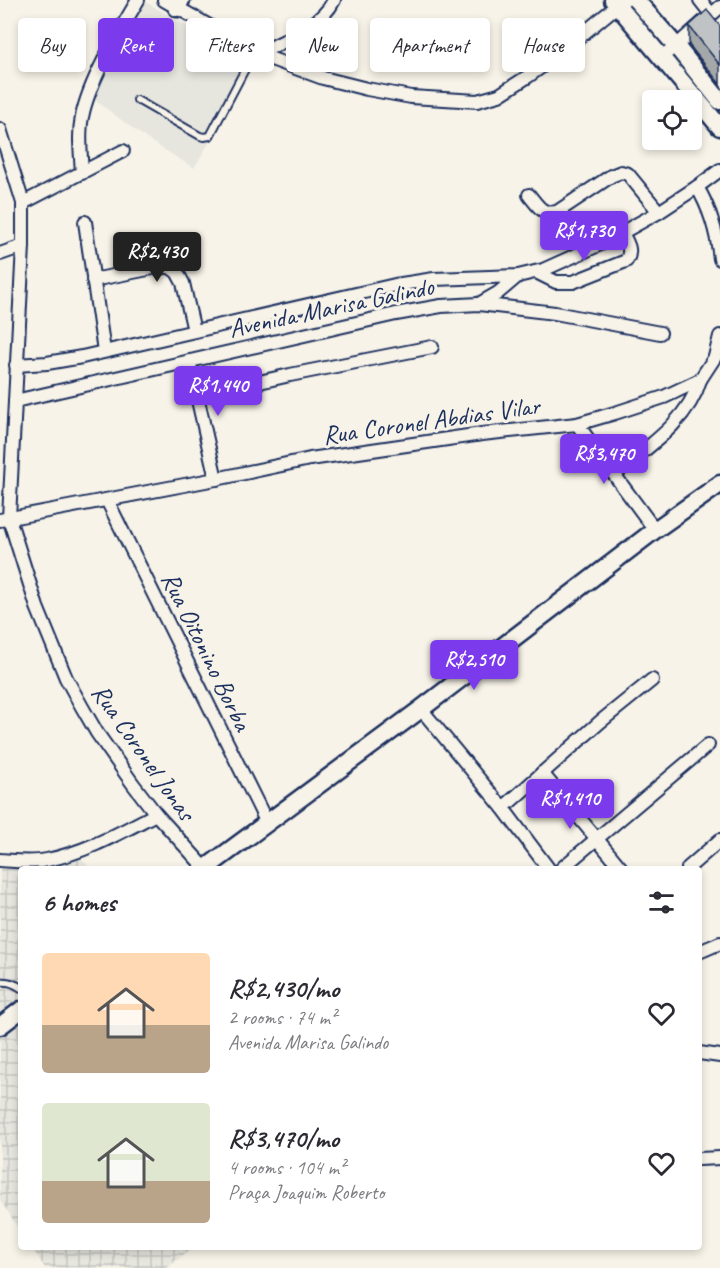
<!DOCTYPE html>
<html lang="en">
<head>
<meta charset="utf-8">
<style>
	body { margin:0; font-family:Caveat,sans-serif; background:#f2f2f3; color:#2b2b33; height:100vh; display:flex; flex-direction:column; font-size:22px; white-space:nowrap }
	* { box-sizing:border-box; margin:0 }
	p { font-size:20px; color:#7c7c81 }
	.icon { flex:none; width:33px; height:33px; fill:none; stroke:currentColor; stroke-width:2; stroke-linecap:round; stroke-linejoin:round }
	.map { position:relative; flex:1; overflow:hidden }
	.drawer { position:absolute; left:18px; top:866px; width:684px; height:384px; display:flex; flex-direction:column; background:#fff; border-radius:6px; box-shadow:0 3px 9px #0003 }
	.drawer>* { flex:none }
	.guide { position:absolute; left:18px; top:18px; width:684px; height:54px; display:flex; gap:12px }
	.controls { position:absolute; left:642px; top:90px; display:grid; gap:12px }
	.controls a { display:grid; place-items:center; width:60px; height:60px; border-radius:6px; background:#fff; box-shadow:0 3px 9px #0003; font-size:30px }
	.price { position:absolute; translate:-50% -51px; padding:0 14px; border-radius:6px; background:#7c3aed; color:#fff; font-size:20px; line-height:39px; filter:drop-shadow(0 2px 3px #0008) }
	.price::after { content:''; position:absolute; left:50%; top:36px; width:18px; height:14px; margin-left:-9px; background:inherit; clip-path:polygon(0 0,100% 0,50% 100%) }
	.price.selected { background:#222; color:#fff }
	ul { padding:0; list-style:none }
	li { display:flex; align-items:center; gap:18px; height:150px; padding:0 24px }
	li span { display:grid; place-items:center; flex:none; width:168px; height:120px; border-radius:6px; color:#555 }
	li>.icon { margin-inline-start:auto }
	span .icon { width:72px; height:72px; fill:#fffc; stroke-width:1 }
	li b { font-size:26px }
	h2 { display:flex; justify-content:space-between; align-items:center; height:72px; padding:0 24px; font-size:26px }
	.pill { padding:0 21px; border-radius:6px; background:#fff; box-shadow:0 3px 9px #0003; font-size:21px; line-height:54px }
	.pill.selected { background:#7c3aed; color:#fff }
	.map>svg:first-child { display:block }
	.built { fill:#e6e5de }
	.industrial { fill:url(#industrial-grid) }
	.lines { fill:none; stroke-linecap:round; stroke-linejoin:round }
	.service-casing { stroke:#1b2f5e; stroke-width:10 }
	.minor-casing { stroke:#1b2f5e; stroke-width:16 }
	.tertiary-casing { stroke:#1b2f5e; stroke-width:21 }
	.service { stroke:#f7f3e8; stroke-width:6 }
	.minor { stroke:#f7f3e8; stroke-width:12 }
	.tertiary { stroke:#f7f3e8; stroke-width:16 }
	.wall { fill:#a5a8a9; stroke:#1b2f5e; stroke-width:1.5 }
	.building { fill:#c0c3c5; stroke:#1b2f5e; stroke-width:1.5 }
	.labels { text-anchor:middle; stroke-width:6; stroke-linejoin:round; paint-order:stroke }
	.street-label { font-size:26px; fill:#1b2f5e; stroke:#f7f3e8 }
</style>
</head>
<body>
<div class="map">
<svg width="720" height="1268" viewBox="0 0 720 1268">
	<defs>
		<pattern id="industrial-grid" width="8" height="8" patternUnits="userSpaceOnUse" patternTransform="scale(1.5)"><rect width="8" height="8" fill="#e6e5de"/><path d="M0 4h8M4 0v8" fill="none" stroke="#c5c5c1"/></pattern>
	</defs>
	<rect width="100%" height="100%" fill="#f7f3e8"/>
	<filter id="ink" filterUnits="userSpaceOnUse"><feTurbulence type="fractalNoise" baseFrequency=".0167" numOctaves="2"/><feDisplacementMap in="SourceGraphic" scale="12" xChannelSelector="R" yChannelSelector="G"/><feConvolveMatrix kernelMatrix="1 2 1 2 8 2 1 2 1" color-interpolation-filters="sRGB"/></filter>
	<g filter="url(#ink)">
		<!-- built -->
		<polygon class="built" points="142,0 250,62 209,143 194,168 147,139 92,98"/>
		<!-- industrial -->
		<g class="industrial">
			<polygon points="75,852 90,868 21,868 21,1007 0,1022 0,858 42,868"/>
			<polygon points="21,1013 21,1232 0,1200 0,1029"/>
			<polygon points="31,1247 194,1247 167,1268 45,1268"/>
		</g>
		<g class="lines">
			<!-- service casing -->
			<g class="service-casing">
				<g id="service">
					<polyline points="137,100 200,136 204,137 210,136 254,52"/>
					<path d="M0 982C8 981 14 983 21 988"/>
				</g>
			</g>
			<!-- minor casing -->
			<g class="minor-casing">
				<g id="minor">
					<polyline points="164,0 258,54 323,78 367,89 411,97 477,101 499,95 527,77 555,57 624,0"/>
					<polyline points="700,0 711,14"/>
					<path d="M258 54C283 41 321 27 334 0"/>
					<polyline points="661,57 676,46 720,7"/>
					<polyline points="0,129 23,203 23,246 9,518 37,607 66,678 82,707 97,733 133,784 156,814 205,868"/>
					<path d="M82 173C81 154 78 135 82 117 89 81 119 32 138 0"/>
					<path d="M697 187C711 210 717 233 720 259"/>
					<path d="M529 195C538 206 542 215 557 212L611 176 621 172 628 174 659 212"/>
					<polyline points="23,203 123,151"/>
					<polyline points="85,222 104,351"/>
					<polyline points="0,254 23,246"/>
					<path d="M536 272 556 282H573L626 261C633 251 627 242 622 233"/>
					<polyline points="93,280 158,267 170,267 177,272 183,283 194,331"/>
					<polyline points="479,304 498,293 518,276"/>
					<polyline points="189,361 216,479"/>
					<polyline points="16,365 47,363 82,357 395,285 434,279 518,276 543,270 605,242 659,212 697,187 720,170"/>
					<polyline points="198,396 290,375 432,347"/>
					<polyline points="15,401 396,314 441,306 479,304 555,313 660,333"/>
					<polyline points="577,424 655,530"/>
					<path d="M615 474C646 448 688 422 700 380"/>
					<polyline points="107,500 267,823"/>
					<polyline points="0,520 216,479 310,459 482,434 577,424 615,413 664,397 700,380 715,357 720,336"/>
					<polyline points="421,709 503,808 548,868"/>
					<polyline points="542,773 621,868"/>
					<polyline points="503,808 600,722 652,680"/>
					<path d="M0 860C15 861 32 863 47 860 87 852 121 832 156 814"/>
					<polyline points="562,868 708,745"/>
					<polyline points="688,868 720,840"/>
					<polyline points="699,952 720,943"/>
					<polyline points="699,1053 720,1056"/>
					<polyline points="699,1159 720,1158"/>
				</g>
			</g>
			<!-- tertiary casing -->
			<g class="tertiary-casing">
				<g id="tertiary">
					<polyline points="613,0 720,127"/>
					<polyline points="636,0 676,46 720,101"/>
					<polyline points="177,8 181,0"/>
					<polyline points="206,868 421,709 655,530 720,484"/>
					<polyline points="0,1026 21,1010"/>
				</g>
			</g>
			<!-- service -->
			<use href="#service" class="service"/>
			<!-- minor -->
			<use href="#minor" class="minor"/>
			<!-- tertiary -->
			<use href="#tertiary" class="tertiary"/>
		</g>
		<!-- wall -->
		<polygon class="wall" points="689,26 720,26 720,84 689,45"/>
		<!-- building -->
		<polygon class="building" points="707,10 720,26 720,65 689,26"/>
	</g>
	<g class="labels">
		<!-- street labels -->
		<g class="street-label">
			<text transform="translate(331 307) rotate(-12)" y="9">Avenida Marisa Galindo</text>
			<text transform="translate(431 420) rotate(-8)" y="9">Rua Coronel Abdias Vilar</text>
			<text transform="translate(207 651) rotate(64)" y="9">Rua Oitonino Borba</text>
			<text transform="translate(144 752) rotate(55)" y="9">Rua Coronel Jonas</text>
		</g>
	</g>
</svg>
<div class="controls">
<a><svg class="icon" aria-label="locate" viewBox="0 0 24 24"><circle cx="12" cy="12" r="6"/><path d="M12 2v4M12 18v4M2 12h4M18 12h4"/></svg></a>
</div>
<b class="price" style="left:584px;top:262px">R$1,730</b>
<b class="price selected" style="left:157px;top:283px">R$2,430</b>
<b class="price" style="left:218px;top:417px">R$1,440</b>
<b class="price" style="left:604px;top:485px">R$3,470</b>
<b class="price" style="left:474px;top:691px">R$2,510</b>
<b class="price" style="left:570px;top:830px">R$1,410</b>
<div class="guide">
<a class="pill">Buy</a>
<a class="pill selected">Rent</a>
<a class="pill">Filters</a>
<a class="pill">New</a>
<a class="pill">Apartment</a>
<a class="pill">House</a>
</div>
<section class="drawer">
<h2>6 homes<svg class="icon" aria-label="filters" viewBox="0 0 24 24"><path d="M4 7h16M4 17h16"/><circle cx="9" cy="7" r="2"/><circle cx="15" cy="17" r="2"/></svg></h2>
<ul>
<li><span style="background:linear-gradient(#ffd9b3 60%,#b9a48a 0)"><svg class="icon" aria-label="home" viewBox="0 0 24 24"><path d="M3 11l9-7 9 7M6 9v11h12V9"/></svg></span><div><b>R$2,430/mo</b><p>2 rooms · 74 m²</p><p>Avenida Marisa Galindo</p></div><svg class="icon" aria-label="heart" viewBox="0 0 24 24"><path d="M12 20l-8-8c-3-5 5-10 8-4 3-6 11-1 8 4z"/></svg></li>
<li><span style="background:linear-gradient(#dfe7d0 65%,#b9a48a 0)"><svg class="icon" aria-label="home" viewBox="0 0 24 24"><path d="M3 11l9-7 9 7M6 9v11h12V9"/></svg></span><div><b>R$3,470/mo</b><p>4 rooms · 104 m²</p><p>Praça Joaquim Roberto</p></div><svg class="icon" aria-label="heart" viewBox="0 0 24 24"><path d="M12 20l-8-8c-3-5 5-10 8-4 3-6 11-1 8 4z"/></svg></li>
</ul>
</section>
</div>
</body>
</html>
